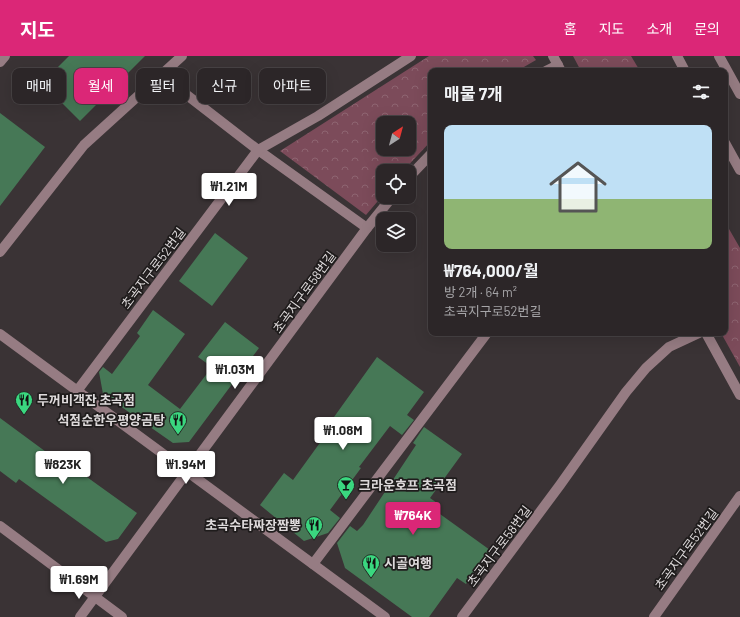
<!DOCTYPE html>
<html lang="ko">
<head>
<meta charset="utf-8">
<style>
	body { margin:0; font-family:Barlow,"Noto Sans KR",sans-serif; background:#342e30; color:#f1f3f6; height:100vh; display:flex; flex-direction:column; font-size:15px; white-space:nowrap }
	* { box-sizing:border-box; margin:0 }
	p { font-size:13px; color:#a6a5a8 }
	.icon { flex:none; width:22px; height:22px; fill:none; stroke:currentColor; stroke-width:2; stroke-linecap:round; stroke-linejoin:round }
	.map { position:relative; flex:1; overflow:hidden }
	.panel { position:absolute; left:428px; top:12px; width:300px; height:268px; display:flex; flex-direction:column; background:#2c2628; border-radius:8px; box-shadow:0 4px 16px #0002,0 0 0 1px #484345 }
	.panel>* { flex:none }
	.top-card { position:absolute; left:12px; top:12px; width:356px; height:36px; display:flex; gap:8px }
	.needle { width:26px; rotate:36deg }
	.fabs { position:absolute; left:376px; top:60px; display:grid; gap:8px }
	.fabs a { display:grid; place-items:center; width:40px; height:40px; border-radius:8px; background:#2c2628; box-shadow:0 4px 16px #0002,0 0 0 1px #484345; font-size:20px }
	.price { position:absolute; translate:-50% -34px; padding:0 9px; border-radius:4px; background:#fff; color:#222; font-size:13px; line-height:26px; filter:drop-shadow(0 1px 2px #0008) }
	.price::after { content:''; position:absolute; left:50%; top:24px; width:12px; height:9px; margin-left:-6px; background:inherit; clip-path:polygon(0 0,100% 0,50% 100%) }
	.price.active { background:#db2777; color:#fff }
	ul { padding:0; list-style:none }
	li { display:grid; align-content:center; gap:8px; height:212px; padding:0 16px }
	li span { display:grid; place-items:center; height:124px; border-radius:8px; color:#555 }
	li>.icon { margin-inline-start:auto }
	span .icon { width:72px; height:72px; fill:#fffc; stroke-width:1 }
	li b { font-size:17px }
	h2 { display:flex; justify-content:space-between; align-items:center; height:48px; padding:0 16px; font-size:17px }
	.tag { padding:0 14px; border-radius:8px; background:#2c2628; box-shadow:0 4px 16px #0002,0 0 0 1px #484345; font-size:14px; line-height:36px }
	.tag.active { background:#db2777; color:#fff }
	header { display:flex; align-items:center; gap:24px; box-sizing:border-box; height:56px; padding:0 20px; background:#db2777; color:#fff }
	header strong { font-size:19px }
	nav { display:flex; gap:22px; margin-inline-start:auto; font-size:14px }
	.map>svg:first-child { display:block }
	.park { fill:url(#park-crowns); fill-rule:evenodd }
	.building { fill:#467856 }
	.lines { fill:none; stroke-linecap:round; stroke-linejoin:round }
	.minor { stroke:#967c83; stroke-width:10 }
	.labels { text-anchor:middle; stroke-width:3.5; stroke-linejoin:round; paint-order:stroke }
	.street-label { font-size:13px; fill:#dedadb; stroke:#1f1c1c }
	.poi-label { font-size:13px; font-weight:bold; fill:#dedadb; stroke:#1f1c1c; text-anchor:start }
</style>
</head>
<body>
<header>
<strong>지도</strong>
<nav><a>홈</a><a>지도</a><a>소개</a><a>문의</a></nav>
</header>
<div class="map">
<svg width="740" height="561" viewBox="0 0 740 561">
	<defs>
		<pattern id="park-crowns" width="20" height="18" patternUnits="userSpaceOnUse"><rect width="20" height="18" fill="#7c4b5a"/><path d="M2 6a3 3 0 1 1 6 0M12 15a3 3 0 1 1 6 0" fill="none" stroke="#8e6471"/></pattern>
	</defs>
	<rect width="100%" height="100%" fill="#3a3335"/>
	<!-- park -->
	<g class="park">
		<path d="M429 0H533L536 4 517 15H431V85L403 115H383V139L366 159 280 95ZM383 67H409V93H383Z"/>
		<polygon points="573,0 631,0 640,15 581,15"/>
		<polygon points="725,166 740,192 740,311 721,277 725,277"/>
	</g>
	<!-- building -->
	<g class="building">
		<polygon points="69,0 145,0 80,65 42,27"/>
		<polygon points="0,57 45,91 0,150"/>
		<polygon points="215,177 248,202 212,250 179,225"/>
		<polygon points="153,254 185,278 148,329 180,353 212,311 198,301 225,266 259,292 189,386 173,387 103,338 99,316 103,311 112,318 140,280 137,277"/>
		<polygon points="377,301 424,336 407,359 414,364 402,379 390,370 359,411 361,412 330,454 340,462 328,477 304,485 260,449 284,417 293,424 327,377 324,375"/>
		<polygon points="0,362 57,404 59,401 137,457 118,483 106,486 19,423 16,427 0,415"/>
		<polygon points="424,371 462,398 430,442 437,447 433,453 490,494 466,528 457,522 429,561 412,561 345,512 337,487 350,470 357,475 363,469 416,389 413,387"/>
	</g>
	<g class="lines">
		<!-- minor -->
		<g class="minor">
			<polyline points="553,0 561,15"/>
			<polyline points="677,0 685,15"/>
			<polyline points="719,0 740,38"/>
			<polyline points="0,6 5,0"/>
			<polyline points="546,15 558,9"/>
			<polyline points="161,19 258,94 367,172"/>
			<polyline points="725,87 740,114"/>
			<polyline points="409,121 431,98"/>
			<polyline points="0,196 84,89 182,0"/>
			<polyline points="706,277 740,339"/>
			<polyline points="0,278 385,561"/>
			<polyline points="77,335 258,94 318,60 411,0"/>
			<polyline points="0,470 122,561"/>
			<polyline points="313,508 487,277"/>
			<polyline points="80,561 367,172 392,141"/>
			<polyline points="462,561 560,429 626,336 646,312 669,291 699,277"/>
			<polyline points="654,561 740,440"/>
		</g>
	</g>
	<!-- icons -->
	<defs>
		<g id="restaurant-pin" transform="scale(0.9)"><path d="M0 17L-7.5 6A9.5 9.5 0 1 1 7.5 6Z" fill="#3ad77f" stroke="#1f1c1c"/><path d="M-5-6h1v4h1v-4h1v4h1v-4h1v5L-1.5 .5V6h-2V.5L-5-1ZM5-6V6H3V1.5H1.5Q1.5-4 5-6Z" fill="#111"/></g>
		<g id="bar-pin" transform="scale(0.9)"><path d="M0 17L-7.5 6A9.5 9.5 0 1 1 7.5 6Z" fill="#3ad77f" stroke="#1f1c1c"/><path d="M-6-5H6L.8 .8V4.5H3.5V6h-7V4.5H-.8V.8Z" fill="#111"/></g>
	</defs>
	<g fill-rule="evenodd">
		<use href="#restaurant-pin" x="24" y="344"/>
		<use href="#restaurant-pin" x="178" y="364"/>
		<use href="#bar-pin" x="346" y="429"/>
		<use href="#restaurant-pin" x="314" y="469"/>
		<use href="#restaurant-pin" x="371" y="507"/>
	</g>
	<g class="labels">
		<!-- street labels -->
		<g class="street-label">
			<text transform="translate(153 212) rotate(-53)" y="5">초곡지구로52번길</text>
			<text transform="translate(304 236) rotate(-54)" y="5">초곡지구로58번길</text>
			<text transform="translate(499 490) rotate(-53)" y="5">초곡지구로58번길</text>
			<text transform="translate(686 493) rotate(-54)" y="5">초곡지구로52번길</text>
		</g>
		<!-- poi labels -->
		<g class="poi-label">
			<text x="37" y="349">두꺼비객잔 초곡점</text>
			<text x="165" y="369" text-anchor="end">석점순한우평양곰탕</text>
			<text x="359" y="434">크라운호프 초곡점</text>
			<text x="301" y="474" text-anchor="end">초곡수타짜장짬뽕</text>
			<text x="384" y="512">시골여행</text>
		</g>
	</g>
</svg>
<div class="fabs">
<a><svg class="needle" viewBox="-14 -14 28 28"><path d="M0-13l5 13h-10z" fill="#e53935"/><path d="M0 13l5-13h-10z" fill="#a6a5a8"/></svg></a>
<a><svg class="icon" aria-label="locate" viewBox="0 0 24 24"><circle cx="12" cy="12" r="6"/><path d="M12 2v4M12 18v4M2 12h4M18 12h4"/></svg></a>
<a><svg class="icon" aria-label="layers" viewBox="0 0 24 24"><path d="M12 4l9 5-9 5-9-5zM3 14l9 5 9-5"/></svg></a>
</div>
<b class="price" style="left:229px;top:151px">₩1.21M</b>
<b class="price" style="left:235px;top:334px">₩1.03M</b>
<b class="price" style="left:343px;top:395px">₩1.08M</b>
<b class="price" style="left:63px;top:429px">₩823K</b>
<b class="price" style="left:186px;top:429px">₩1.94M</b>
<b class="price active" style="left:413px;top:480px">₩764K</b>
<b class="price" style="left:79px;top:544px">₩1.69M</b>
<div class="top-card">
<a class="tag">매매</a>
<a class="tag active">월세</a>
<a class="tag">필터</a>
<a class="tag">신규</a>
<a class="tag">아파트</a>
</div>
<section class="panel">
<h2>매물 7개<svg class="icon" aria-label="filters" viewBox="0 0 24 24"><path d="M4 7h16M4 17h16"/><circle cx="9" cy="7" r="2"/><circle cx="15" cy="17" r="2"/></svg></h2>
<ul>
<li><span style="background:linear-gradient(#bfe0f5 60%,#8fb573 0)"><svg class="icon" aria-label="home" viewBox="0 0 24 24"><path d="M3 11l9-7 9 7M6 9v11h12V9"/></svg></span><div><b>₩764,000/월</b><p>방 2개 · 64 m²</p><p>초곡지구로52번길</p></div></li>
</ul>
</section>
</div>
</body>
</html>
